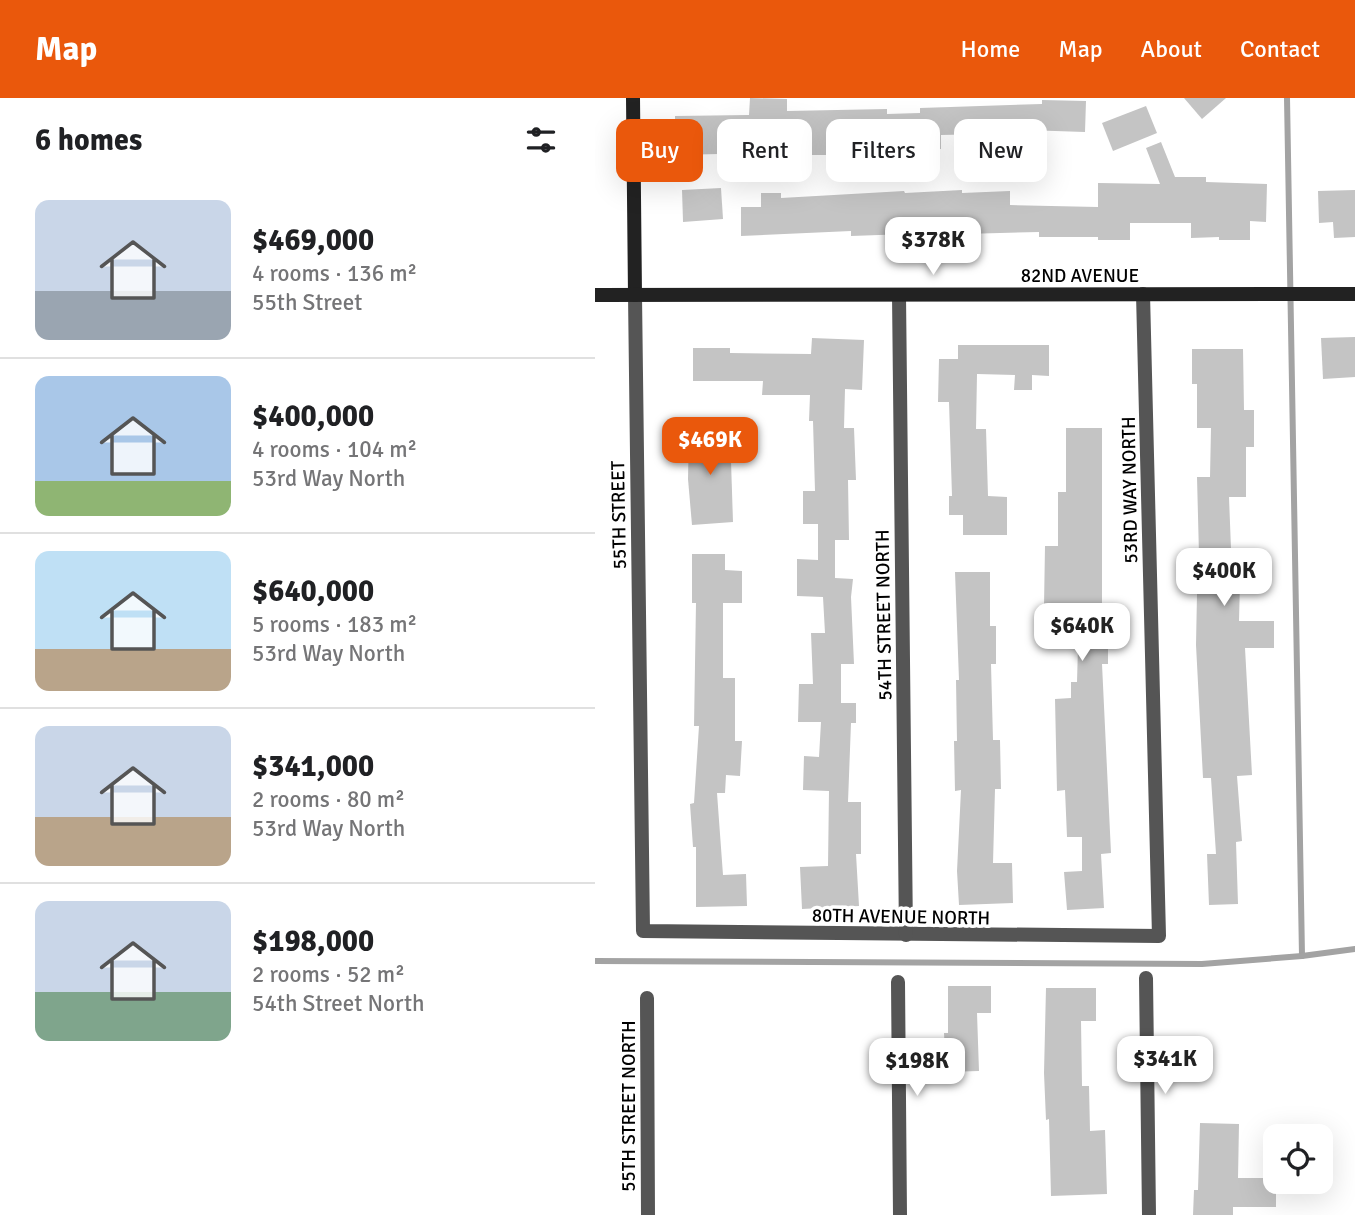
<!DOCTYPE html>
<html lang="en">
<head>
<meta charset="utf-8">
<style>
	body { margin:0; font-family:Signika,sans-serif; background:#f2f2f2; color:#202124; height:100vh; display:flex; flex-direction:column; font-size:26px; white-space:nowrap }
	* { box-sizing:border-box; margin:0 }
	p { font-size:23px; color:#757577 }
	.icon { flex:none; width:38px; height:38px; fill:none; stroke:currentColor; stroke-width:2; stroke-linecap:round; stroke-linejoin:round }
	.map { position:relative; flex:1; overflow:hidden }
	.side { display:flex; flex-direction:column; background:#fff; width:595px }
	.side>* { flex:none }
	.hud { position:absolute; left:21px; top:21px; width:634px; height:63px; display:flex; gap:14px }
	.fabs { position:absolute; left:668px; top:1026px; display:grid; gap:14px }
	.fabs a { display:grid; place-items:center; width:70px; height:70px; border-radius:14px; background:#fff; box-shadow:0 7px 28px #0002; font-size:35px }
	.price { position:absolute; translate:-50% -60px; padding:0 16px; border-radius:14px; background:#fff; color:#222; font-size:23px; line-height:46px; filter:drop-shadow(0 2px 4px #0008) }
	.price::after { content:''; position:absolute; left:50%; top:42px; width:21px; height:16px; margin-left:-10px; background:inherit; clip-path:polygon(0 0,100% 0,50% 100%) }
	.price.current { background:#ea580c; color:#fff }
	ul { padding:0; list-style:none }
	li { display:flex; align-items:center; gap:21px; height:175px; padding:0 35px }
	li+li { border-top:2px solid #e0e0e0 }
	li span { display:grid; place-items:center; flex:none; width:196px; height:140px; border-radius:14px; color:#555 }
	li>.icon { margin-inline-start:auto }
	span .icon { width:84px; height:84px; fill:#fffc; stroke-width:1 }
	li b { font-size:30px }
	h2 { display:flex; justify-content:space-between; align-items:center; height:84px; padding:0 35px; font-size:30px }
	.chip { padding:0 24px; border-radius:14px; background:#fff; box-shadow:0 7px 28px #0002; font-size:24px; line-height:63px }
	.chip.current { background:#ea580c; color:#fff }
	header { display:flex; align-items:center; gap:42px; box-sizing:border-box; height:98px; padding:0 35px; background:#ea580c; color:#fff }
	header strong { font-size:33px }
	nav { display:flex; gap:38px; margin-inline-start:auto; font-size:24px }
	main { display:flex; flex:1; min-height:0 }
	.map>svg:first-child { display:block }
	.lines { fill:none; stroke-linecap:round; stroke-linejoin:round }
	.stream { stroke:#a3a3a3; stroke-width:6 }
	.building { fill:#c4c4c4 }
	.street { stroke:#555; stroke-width:14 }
	.secondary { stroke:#222; stroke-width:14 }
	.labels { text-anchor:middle; stroke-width:7; stroke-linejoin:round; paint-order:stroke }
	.street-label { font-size:19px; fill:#000; stroke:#fff }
</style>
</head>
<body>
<header>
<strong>Map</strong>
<nav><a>Home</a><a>Map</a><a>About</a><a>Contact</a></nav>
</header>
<main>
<section class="side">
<h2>6 homes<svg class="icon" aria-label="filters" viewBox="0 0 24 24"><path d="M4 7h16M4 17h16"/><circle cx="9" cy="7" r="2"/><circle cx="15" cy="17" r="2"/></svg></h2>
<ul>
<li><span style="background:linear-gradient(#c9d6e8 65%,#9aa5b1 0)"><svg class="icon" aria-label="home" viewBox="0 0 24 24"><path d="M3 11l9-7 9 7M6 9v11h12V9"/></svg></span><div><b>$469,000</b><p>4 rooms · 136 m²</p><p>55th Street</p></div></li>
<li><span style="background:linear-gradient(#a9c7e8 75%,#8fb573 0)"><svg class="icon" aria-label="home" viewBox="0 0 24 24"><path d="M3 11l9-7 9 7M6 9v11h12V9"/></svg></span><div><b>$400,000</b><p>4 rooms · 104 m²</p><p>53rd Way North</p></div></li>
<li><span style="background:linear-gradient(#bfe0f5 70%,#b9a48a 0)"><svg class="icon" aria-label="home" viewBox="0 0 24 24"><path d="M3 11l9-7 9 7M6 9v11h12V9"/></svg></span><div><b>$640,000</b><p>5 rooms · 183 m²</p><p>53rd Way North</p></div></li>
<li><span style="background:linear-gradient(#c9d6e8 65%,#b9a48a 0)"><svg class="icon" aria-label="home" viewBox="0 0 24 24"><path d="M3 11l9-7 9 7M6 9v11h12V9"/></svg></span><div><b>$341,000</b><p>2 rooms · 80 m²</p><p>53rd Way North</p></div></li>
<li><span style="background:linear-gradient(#c9d6e8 65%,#7fa58c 0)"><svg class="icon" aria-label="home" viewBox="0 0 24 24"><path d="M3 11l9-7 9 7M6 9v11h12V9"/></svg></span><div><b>$198,000</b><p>2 rooms · 52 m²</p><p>54th Street North</p></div></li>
</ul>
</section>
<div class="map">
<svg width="760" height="1117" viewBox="0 0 760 1117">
	<rect width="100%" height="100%" fill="#fff"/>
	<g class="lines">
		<!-- stream -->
		<g class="stream">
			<polyline points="692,0 707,858"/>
			<polyline points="0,863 607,866 707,858 760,851"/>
		</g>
	</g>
	<!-- building -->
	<g class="building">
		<polygon points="155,0 192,1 192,13 292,11 292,16 325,15 325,10 447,6 447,2 491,3 490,34 430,32 430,35 346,37 346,51 327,52 326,42 235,46 235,57 206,57 205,46 124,41 124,56 80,57 80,18 154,17"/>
		<polygon points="589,0 631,0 607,21"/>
		<polygon points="551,8 562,35 518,53 507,25"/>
		<polygon points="566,44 580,79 611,79 611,84 672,86 671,124 655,123 655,142 624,142 624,139 596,140 596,125 535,125 535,142 503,142 503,139 444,139 444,134 369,136 369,139 340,140 340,135 256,138 256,133 146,138 146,109 166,109 166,95 186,95 186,100 309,93 310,95 367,92 367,95 415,93 415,107 503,109 503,85 565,86 551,50"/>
		<polygon points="126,90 128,121 88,124 87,92"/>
		<polygon points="760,92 760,139 739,140 738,124 724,125 723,93"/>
		<polygon points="760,239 760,279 728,281 726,240"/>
		<polygon points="217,240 269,242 267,292 250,291 249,330 259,330 261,382 253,382 254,442 240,442 240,480 258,481 256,499 259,566 246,566 246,605 261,605 261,625 256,625 253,704 266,704 266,756 261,756 264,808 207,811 205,769 233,768 234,693 208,692 209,658 224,659 226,624 203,624 204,586 218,586 216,535 230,535 228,499 202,498 202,461 223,462 223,426 208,426 208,393 220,393 218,323 214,323 215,297 167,297 168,283 98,283 98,250 135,250 135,255 216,256"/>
		<polygon points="363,247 454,247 454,278 437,277 437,292 419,292 420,277 382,276 381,331 391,331 393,398 412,399 412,437 368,437 368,417 354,417 354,398 357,398 354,304 343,304 344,261 363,261"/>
		<polygon points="597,251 648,251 649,312 659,312 659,349 651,349 651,399 634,399 636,451 651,450 651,484 645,484 644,523 679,523 679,550 650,550 657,677 642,678 647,743 641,744 643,806 614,807 612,756 621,756 616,680 608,680 601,547 602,496 605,496 602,379 615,379 616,330 602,330 602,286 597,286"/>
		<polygon points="471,330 507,330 507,516 513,516 513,566 507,566 516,755 506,756 509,810 472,812 469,774 487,773 487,739 472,739 470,692 462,693 460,601 476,600 476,584 482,584 483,549 468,549 468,509 449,508 450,448 463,448 463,394 471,394"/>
		<polygon points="94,332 135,332 138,424 97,427 93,381"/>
		<polygon points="97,456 130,456 130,472 147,473 147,505 128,505 128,580 140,580 140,643 147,643 145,678 131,677 130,695 122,695 128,777 151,776 152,808 101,809 101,749 98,749 95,706 99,705 104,628 99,628 101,505 97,505"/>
		<polygon points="360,474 395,474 395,528 401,528 401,566 396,566 398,642 405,642 406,691 400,691 398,765 417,765 418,805 364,807 362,773 366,692 360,693 359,643 362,643 361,582 364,582"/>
		<polygon points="353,888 396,888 396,915 382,915 384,973 351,974 349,935 353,935"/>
		<polygon points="451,890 501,890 501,923 486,923 487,988 494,988 495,1033 510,1032 512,1096 456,1098 454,1021 451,1022 449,975"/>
		<polygon points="605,1025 644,1026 643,1080 681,1080 681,1109 638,1109 638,1117 598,1117 599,1092 603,1092"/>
	</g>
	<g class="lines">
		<!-- street -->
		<g class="street">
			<polyline points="40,197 48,833 564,838 548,196"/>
			<polyline points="304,197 311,837"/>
			<polyline points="551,880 554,1117"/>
			<polyline points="303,884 305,1117"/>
			<polyline points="52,900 53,1117"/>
		</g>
		<!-- secondary -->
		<g class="secondary">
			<polyline points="38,0 40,197"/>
			<polyline points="0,197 760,196"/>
		</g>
	</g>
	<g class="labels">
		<!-- street labels -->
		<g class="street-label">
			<text x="485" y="184">82ND AVENUE</text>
			<text transform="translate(534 392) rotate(-91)" y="7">53RD WAY NORTH</text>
			<text transform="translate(23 417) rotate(-91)" y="7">55TH STREET</text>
			<text transform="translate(288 517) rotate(-91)" y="7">54TH STREET NORTH</text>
			<text transform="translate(306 818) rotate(1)" y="7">80TH AVENUE NORTH</text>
			<text transform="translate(33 1008) rotate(-90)" y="7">55TH STREET NORTH</text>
		</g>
	</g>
</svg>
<div class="fabs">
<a><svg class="icon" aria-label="locate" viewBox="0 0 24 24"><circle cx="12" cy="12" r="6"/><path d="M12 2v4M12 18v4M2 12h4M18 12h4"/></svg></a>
</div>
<b class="price" style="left:338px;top:179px">$378K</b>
<b class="price current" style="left:115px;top:379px">$469K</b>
<b class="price" style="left:629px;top:510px">$400K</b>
<b class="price" style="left:487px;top:565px">$640K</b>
<b class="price" style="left:570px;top:998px">$341K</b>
<b class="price" style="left:322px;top:1000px">$198K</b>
<div class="hud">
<a class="chip current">Buy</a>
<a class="chip">Rent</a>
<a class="chip">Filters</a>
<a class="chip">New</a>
</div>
</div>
</main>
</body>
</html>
